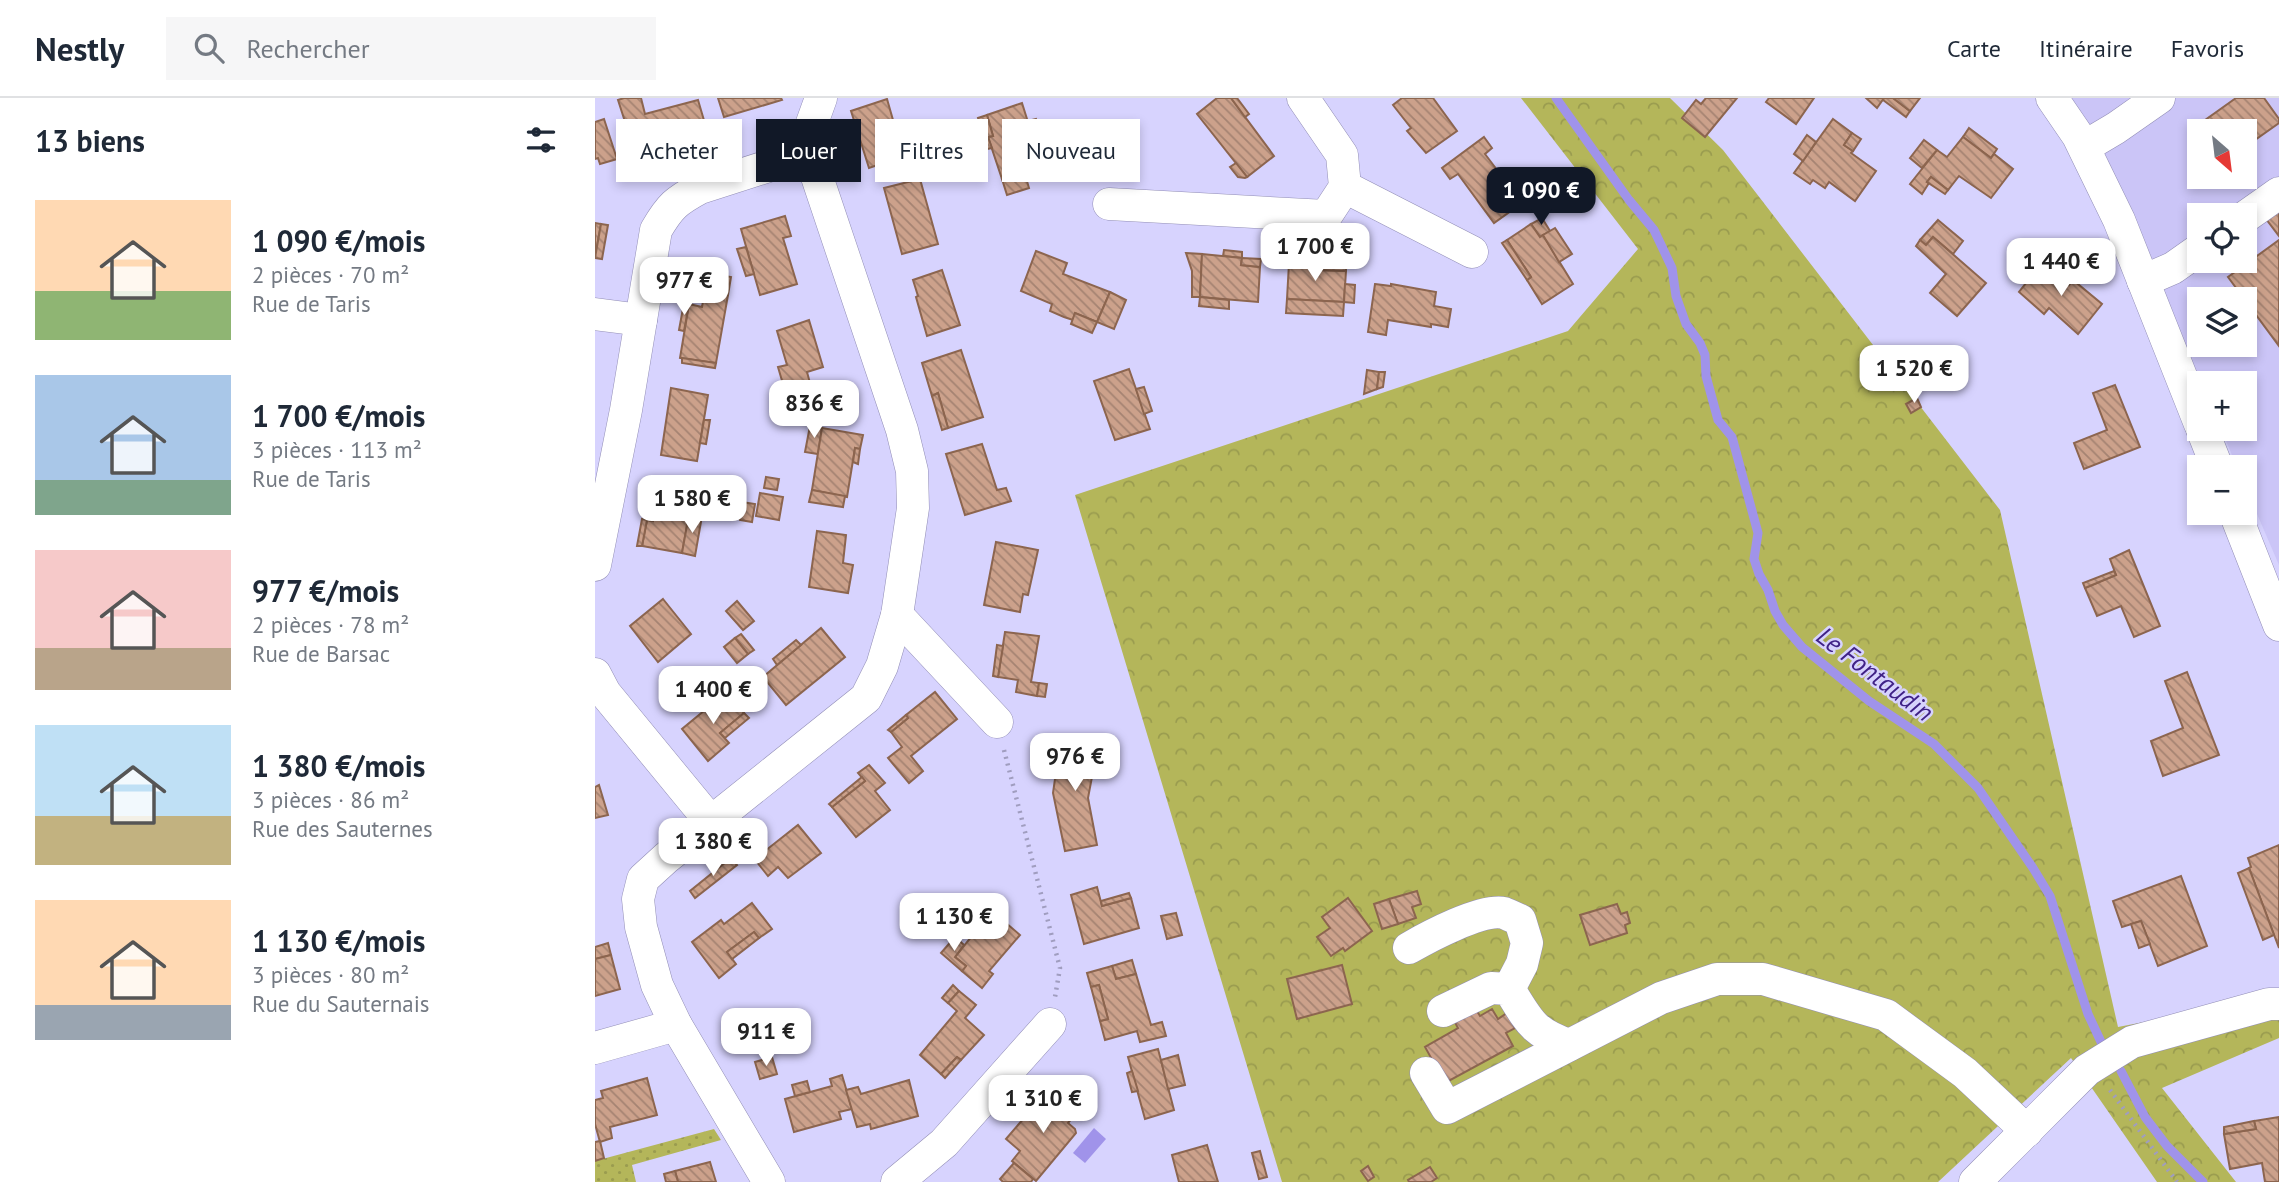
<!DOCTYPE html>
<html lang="fr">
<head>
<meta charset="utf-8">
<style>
	body { margin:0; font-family:"PT Sans",sans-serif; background:#f6f6f7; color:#1f2937; height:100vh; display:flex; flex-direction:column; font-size:26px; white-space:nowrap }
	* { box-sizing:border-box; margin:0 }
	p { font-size:23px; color:#747a83 }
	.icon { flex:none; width:38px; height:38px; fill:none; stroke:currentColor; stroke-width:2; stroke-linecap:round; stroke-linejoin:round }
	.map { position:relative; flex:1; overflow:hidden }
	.side { display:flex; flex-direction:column; background:#fff; width:595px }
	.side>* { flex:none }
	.hud { position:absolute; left:21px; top:21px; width:665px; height:63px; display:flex; gap:14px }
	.needle { width:46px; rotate:152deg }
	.tools { position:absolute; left:1592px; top:21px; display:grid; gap:14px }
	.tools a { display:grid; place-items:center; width:70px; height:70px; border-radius:0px; background:#fff; box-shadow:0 4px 10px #0003; font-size:35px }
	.price { position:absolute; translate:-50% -60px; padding:0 16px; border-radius:14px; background:#fff; color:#222; font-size:23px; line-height:46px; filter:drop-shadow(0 2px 4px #0008) }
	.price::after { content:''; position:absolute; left:50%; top:42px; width:21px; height:16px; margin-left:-10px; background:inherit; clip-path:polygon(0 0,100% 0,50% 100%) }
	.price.current { background:#111827; color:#fff }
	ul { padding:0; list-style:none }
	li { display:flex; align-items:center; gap:21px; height:175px; padding:0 35px }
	li span { display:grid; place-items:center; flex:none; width:196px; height:140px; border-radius:0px; color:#555 }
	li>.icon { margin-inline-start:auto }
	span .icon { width:84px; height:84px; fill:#fffc; stroke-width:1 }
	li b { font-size:30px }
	h2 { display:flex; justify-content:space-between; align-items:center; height:84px; padding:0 35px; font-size:30px }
	.tag { padding:0 24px; border-radius:0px; background:#fff; box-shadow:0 4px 10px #0003; font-size:24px; line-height:63px }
	.tag.current { background:#111827; color:#fff }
	header { display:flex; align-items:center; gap:42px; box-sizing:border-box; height:98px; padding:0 35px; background:#fff; border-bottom:2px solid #e0e1e3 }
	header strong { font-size:33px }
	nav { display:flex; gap:38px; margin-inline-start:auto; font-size:24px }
	.search { width:490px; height:63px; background:#f6f6f7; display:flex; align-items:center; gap:18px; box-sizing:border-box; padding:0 24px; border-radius:0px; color:#747a83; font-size:26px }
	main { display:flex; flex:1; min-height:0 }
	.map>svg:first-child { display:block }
	.built { fill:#cbc5f7; fill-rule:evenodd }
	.grass { fill:url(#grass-dots) }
	.forest { fill:url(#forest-crowns) }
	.water { fill:#a093ea }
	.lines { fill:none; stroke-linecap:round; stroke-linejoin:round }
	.stream { stroke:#a093ea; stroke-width:9 }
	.building { fill:url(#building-back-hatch); stroke:#8c654f; stroke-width:2 }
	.minor-casing { stroke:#928eb6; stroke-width:33 }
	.path { stroke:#a09dbf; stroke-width:4.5; stroke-dasharray:2 5; stroke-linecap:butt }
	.minor { stroke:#fff; stroke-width:32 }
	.labels { text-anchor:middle; stroke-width:5; stroke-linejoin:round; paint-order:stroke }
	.water-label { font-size:26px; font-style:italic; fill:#402286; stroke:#d7d3fe }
</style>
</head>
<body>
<header>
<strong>Nestly</strong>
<div class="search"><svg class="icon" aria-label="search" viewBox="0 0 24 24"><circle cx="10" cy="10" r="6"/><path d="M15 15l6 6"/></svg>Rechercher</div>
<nav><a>Carte</a><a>Itinéraire</a><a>Favoris</a></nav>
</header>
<main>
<section class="side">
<h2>13 biens<svg class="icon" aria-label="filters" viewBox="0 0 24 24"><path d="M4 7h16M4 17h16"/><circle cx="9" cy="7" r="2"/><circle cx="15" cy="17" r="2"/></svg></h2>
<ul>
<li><span style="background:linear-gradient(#ffd9b3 65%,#8fb573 0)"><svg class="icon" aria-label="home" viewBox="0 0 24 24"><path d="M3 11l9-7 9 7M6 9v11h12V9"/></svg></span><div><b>1 090 €/mois</b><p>2 pièces · 70 m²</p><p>Rue de Taris</p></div></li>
<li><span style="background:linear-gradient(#a9c7e8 75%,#7fa58c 0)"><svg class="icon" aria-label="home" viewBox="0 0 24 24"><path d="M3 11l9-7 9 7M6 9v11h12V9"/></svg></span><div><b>1 700 €/mois</b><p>3 pièces · 113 m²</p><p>Rue de Taris</p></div></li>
<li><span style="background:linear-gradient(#f6c9c9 70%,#b9a48a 0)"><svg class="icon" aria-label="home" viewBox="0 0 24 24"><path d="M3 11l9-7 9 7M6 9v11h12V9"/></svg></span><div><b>977 €/mois</b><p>2 pièces · 78 m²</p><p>Rue de Barsac</p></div></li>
<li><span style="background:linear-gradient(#bfe0f5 65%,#c2b280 0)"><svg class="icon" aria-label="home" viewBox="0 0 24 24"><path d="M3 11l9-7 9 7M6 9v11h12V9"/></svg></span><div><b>1 380 €/mois</b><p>3 pièces · 86 m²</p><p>Rue des Sauternes</p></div></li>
<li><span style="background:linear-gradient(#ffd9b3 75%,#9aa5b1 0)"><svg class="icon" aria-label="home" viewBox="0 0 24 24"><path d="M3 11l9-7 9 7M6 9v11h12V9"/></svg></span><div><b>1 130 €/mois</b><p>3 pièces · 80 m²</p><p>Rue du Sauternais</p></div></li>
</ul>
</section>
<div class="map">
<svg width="1684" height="1084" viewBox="0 0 1684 1084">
	<defs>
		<pattern id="grass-dots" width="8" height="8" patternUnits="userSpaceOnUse" patternTransform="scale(1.75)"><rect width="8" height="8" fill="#b4b65a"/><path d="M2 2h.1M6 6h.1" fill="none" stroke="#9a9c4f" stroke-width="1.8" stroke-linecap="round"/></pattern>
		<pattern id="forest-crowns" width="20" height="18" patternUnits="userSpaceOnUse" patternTransform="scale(1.75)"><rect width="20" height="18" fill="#b4b65a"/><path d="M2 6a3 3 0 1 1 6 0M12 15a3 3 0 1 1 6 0" fill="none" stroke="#9a9c4f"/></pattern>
		<pattern id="building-back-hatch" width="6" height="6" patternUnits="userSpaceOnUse" patternTransform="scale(1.75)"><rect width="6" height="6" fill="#cca18b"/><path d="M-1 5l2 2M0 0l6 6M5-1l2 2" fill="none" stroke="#a58372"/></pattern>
	</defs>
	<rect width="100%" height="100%" fill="#d7d3fe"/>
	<!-- built -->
	<path class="built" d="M1469 0H1684V467L1650 388V369H1642L1626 331H1650V285H1606L1507 53ZM1605 33H1650V79H1605ZM1605 117H1650V163H1605ZM1605 201H1650V247H1605Z"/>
	<!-- grass -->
	<polygon class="grass" points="119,1031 126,1042 37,1067 41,1084 0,1084 0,1063"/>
	<!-- forest -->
	<polygon class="forest" points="926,0 1075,0 1128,52 1405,412 1523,929 1684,898 1684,940 1567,990 1641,1084 1562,1084 1476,960 1343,1084 687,1084 480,397 973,233 1043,151"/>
	<!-- water -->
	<polygon class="water" points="499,1030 511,1041 490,1065 478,1055"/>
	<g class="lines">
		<!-- stream -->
		<g class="stream">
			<polyline points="961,0 1034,102 1059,132 1077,170 1081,198 1091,226 1105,245 1110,257 1111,278 1123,322 1137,339 1163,435 1159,461 1164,476 1173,492 1180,513 1188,527 1207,549 1274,603 1339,646 1383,690 1438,770 1455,798 1493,916 1507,946"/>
			<polyline points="1526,973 1550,1019 1572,1048 1608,1084"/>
		</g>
	</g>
	<!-- building -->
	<g class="building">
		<polygon points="29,0 46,0 50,16 103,2 113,36 41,58 23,2"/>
		<polygon points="123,0 186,0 187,2 129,19"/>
		<polygon points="622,0 636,0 679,58 652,79 602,16"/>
		<polygon points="636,0 642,0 654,16 650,19"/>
		<polygon points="807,0 838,0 862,33 831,55 812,33 816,30 798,7"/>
		<polygon points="1111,0 1142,0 1110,39 1087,20 1101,2 1106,6"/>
		<polygon points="1174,0 1219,0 1201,26 1171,4"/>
		<polygon points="1271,0 1289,0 1282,10"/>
		<polygon points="1289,0 1298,0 1315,13 1311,19 1288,2"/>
		<polygon points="1298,0 1325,0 1315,13"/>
		<polygon points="1641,0 1669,0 1684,21 1684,25 1650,49 1650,33 1613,33 1606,25"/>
		<polygon points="292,1 304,43 311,41 315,56 274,70 256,13"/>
		<polygon points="427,5 437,37 445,35 456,68 449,71 447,68 407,81 393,39 398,38 392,17"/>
		<polygon points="392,17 398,38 393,39 397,50 392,51 383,20"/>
		<polygon points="9,21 22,61 5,66 3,60 0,61 0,24"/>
		<polygon points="441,21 445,35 437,37 433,23"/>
		<polygon points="1238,21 1257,35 1249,47 1258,53 1256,55 1281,73 1260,103 1234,84 1230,90 1218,82 1215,86 1199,75"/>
		<polygon points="1374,30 1402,51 1396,60 1368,39"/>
		<polygon points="1257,35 1266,41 1258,53 1249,47"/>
		<polygon points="1212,37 1221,44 1208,63 1199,56"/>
		<polygon points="889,39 897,50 890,56 927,105 899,125 863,76 855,81 847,70"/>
		<polygon points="1368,39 1396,60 1399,56 1418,71 1396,100 1364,78 1353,92 1336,79 1332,84 1334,85 1327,96 1315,86 1342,52 1352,59"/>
		<polygon points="1329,42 1342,52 1327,70 1315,60"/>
		<polygon points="82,45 84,51 42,63 41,58"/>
		<polygon points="641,65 652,79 650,80 643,79 635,69"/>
		<polygon points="429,73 434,90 412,97 407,81"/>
		<polygon points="1336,79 1353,92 1350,96 1332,84"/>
		<polygon points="325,81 343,146 307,156 289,90"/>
		<polygon points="1684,111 1684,138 1671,121"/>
		<polygon points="190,118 196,138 188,140 202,186 165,197 146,131"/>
		<polygon points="947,120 955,133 945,139 936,126"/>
		<polygon points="1343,122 1368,143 1358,156 1338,139 1331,147 1325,142"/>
		<polygon points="0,125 6,126 0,159"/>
		<polygon points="6,126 13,127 7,161 0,160"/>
		<polygon points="936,126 945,139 948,137 978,186 947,206 932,182 936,179 912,142"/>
		<polygon points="960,130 977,156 964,164 948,137"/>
		<polygon points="1338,139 1391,185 1362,218 1335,195 1351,176 1321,148 1325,142 1331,147"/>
		<polygon points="912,142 936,179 932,182 907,145"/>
		<polygon points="1684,142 1684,248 1633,179"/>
		<polygon points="151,149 159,176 151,178 142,151"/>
		<polygon points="629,152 647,154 647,160 628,158"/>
		<polygon points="441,153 472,165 468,176 515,194 502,224 480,215 478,222 469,219 455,213 457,206 426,193"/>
		<polygon points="591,155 607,156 605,199 597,199 597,173"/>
		<polygon points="607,156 647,160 646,167 665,169 663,204 605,199"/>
		<polygon points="647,160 666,161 665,169 646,167"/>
		<polygon points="1452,160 1478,182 1474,187 1447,165"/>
		<polygon points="694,165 724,166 724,172 751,173 749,204 692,201"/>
		<polygon points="1447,165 1474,187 1478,182 1507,206 1483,236 1454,210 1449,216 1424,194"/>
		<polygon points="724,166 751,168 751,173 724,172"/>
		<polygon points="95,172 136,179 133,197 92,189"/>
		<polygon points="347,172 365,227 332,238 321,199 323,198 318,182"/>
		<polygon points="750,186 760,187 759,205 749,204"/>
		<polygon points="780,186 796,188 796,186 841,194 839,208 856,211 853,229 836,226 836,229 793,222 791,237 773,234"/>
		<polygon points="110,192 133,197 121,265 85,260 94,206 107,209"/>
		<polygon points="515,194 531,202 519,231 502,224"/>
		<polygon points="605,199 634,202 634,211 604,208"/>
		<polygon points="692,201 749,204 748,218 691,215"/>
		<polygon points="89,205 94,206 89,233 84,232"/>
		<polygon points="480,215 502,224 497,235 476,226"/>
		<polygon points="214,222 228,269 212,274 215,285 190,293 183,269 192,267 182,233"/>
		<polygon points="366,252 388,319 353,330 343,295 337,298 327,265"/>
		<polygon points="87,260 121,265 120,270 87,265"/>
		<polygon points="534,271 555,331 520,342 499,283"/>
		<polygon points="772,272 784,274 782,291 769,296"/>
		<polygon points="784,274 790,274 788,289 782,291"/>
		<polygon points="1520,287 1545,349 1489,371 1479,345 1512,332 1498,295"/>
		<polygon points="549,289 557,313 549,316 541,291"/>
		<polygon points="76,290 113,297 102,363 66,357"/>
		<polygon points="343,295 353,330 347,332 337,298"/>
		<polygon points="1322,300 1326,309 1316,315 1311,306"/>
		<polygon points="109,322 115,322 111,346 105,345"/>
		<polygon points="215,328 227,330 223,356 210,354"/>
		<polygon points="227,330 268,337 265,351 260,350 252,399 217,392"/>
		<polygon points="387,346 402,392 411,390 416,403 370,417 351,356"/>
		<polygon points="260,350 265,351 263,366 258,364"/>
		<polygon points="171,379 184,381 182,392 169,390"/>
		<polygon points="57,387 98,395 87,455 47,448 52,422 58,423 61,404 54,403"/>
		<polygon points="217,392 250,398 248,409 214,404"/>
		<polygon points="165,395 188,399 184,422 161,418"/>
		<polygon points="54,403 61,404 58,423 52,422"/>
		<polygon points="147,404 160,406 157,424 145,422"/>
		<polygon points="94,416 107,418 100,458 87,455"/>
		<polygon points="47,421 52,422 47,448 42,448"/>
		<polygon points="222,433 251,437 248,465 258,467 253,495 214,489"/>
		<polygon points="401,444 443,452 433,497 428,496 425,514 389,507"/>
		<polygon points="1534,452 1565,528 1539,539 1526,508 1502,518 1490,490 1521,477 1515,461"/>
		<polygon points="1519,473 1521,477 1490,490 1488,485"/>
		<polygon points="68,501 96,536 63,564 35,528"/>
		<polygon points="142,503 159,523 148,532 131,513"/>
		<polygon points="226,530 250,559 191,607 168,579"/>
		<polygon points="410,534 444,538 436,584 444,585 442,598 421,594 423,582 403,579"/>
		<polygon points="146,536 159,552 153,556 140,540"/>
		<polygon points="140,540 153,556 142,565 129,549"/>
		<polygon points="201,542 206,547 182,567 178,561"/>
		<polygon points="402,547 408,548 403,579 398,578"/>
		<polygon points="1592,574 1624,657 1568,678 1556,643 1588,630 1570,583"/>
		<polygon points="444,585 452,586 450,599 442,598"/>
		<polygon points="132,594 149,615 125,635 134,645 113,663 87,631"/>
		<polygon points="340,594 362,621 316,658 328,673 314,685 293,660 307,649 296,634 313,620 311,617"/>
		<polygon points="149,615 154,620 130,640 125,635"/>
		<polygon points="311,617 313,620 296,634 293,632"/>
		<polygon points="462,640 503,647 493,700 502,747 470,753 458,695 464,653 460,653"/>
		<polygon points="274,667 290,685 280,693 295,712 261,739 237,709 270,683 263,675"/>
		<polygon points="267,679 270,683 237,709 234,706"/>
		<polygon points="4,687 13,717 0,720 0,689"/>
		<polygon points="203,727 226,755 193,780 183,769 173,778 157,758 167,750 170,753"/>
		<polygon points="1684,747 1684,850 1654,770 1656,769 1653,760"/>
		<polygon points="136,760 142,767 100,800 95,793"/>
		<polygon points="1654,770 1679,837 1668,842 1643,775"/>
		<polygon points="1586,778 1612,848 1563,868 1546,823 1527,829 1518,803"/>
		<polygon points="502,789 507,808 536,800 544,830 489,846 476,797"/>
		<polygon points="822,793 826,806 817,809 821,820 803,826 794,801"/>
		<polygon points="534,795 536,800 507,808 506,803"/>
		<polygon points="753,800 777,833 750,853 748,850 736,858 722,839 735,830 727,819"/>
		<polygon points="794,801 803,826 787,831 779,806"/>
		<polygon points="157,805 177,831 164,840 159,834 132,854 141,866 124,880 97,844 126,822 129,826"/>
		<polygon points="1022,806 1026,816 1032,814 1035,825 1030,827 1032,835 995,847 985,817"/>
		<polygon points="397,813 425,837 394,873 398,876 387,890 367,873 371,868 360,859"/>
		<polygon points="581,815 587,837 572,841 566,818"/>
		<polygon points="1546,823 1555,846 1544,850 1536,826"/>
		<polygon points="159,834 164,840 137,861 132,854"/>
		<polygon points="360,839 369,847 360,859 371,868 367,873 346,855"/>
		<polygon points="13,845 16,857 0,861 0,849"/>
		<polygon points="16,857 25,891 0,898 0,861"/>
		<polygon points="537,862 541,876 521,881 517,868"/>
		<polygon points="747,867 757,906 702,921 692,881"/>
		<polygon points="517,868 521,881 541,876 556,927 567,924 571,938 545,944 542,933 510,942 505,923 513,921 504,887 496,889 492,875"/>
		<polygon points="358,887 364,893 353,905 347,900"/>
		<polygon points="504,887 513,921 505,923 496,889"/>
		<polygon points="364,893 381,907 370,920 389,937 366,962 362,959 346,976 325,957 362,913 353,905"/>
		<polygon points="877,905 885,918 897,911 903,921 912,915 920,930 911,935 918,948 850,985 830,949 863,930 856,917"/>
		<polygon points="563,951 579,1012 550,1021 533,959"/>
		<polygon points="583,957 590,987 573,991 566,962"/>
		<polygon points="177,959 182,976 165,981 160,964"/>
		<polygon points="362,959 366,962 350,980 346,976"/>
		<polygon points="537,973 543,993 537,994 532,975"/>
		<polygon points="247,977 257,1011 244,1014 246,1021 199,1034 190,1001 237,988 235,981"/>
		<polygon points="52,980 62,1017 15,1029 17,1040 5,1044 0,1026 0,1002 8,1000 6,993"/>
		<polygon points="314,982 323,1018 276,1031 275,1026 262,1029 251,992 263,989 266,996"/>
		<polygon points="212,983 215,994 200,998 197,987"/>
		<polygon points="454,991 482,1014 473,1025 480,1031 481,1035 441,1083 417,1063 425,1053 411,1041"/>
		<polygon points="1684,1019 1684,1084 1670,1084 1667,1065 1635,1071 1629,1036 1661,1031 1659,1023"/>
		<polygon points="1659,1023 1661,1031 1629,1036 1629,1029"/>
		<polygon points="5,1043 9,1060 0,1063 0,1044"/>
		<polygon points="612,1047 623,1084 584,1084 577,1057"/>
		<polygon points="665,1053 672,1079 664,1081 657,1055"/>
		<polygon points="115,1064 121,1084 83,1084 80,1073"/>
		<polygon points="419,1065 438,1081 436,1084 408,1084 405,1081"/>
		<polygon points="773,1068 779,1079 773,1083 766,1073"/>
		<polygon points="835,1069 842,1080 836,1084 814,1084 813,1082"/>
		<polygon points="80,1073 83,1084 71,1084 69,1076"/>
	</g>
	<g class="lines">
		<!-- minor casing -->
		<g class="minor-casing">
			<g id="minor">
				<polyline points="1457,0 1483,38 1524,122 1605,326"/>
				<polyline points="1489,49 1521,30 1564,0"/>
				<polyline points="750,89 877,154"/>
				<polyline points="514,106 731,118 750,89 747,57 708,0"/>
				<polyline points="1650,119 1684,95"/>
				<polyline points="1548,183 1578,170 1605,151"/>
				<polyline points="0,216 46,222"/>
				<polyline points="1607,331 1622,369"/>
				<polyline points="1640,415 1684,527"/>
				<path d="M0 467 31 312 61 132C75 108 81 103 105 90L214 55"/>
				<polyline points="302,517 402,624"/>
				<polyline points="0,576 10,595 116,724"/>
				<path d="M814 850C833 839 887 810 909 815 914 817 920 820 925 822L932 845 927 866 914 891"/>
				<path d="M848 913 896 890 914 891C934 923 937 934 974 947"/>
				<polyline points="0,950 81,927"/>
				<polyline points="831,975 852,1010 1066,900 1122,881 1168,881 1291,917 1370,975 1432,1033"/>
				<polyline points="174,1084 81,927 62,887 46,829 43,801 48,781 71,760 271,600 287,568 302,517 318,410 317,373 307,332 214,55 213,36 226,0"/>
				<polyline points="302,1084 349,1045 455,926"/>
				<polyline points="1380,1084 1492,972 1537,944 1674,906 1684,906"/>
			</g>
		</g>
		<!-- path -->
		<g class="path">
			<polyline points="409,652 465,870 460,899"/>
			<polyline points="1515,992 1582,1084"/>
		</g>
		<!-- minor -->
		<use href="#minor" class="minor"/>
	</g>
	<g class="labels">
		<!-- water labels -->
		<g class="water-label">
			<text transform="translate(1280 576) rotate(37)" y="9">Le Fontaudin</text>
		</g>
	</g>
</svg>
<div class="tools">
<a><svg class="needle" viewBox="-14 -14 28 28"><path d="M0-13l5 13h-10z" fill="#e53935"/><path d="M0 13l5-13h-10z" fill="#747a83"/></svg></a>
<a><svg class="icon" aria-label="locate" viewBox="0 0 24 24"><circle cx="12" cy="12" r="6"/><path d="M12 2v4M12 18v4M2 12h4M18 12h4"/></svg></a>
<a><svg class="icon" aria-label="layers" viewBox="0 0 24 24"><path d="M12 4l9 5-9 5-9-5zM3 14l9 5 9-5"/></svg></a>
<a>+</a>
<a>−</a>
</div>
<b class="price current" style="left:946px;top:129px">1 090 €</b>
<b class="price" style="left:720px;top:185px">1 700 €</b>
<b class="price" style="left:1466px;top:200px">1 440 €</b>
<b class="price" style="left:89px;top:219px">977 €</b>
<b class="price" style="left:1319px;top:307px">1 520 €</b>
<b class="price" style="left:219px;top:342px">836 €</b>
<b class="price" style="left:97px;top:437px">1 580 €</b>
<b class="price" style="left:118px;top:628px">1 400 €</b>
<b class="price" style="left:480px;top:695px">976 €</b>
<b class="price" style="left:118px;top:780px">1 380 €</b>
<b class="price" style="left:359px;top:855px">1 130 €</b>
<b class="price" style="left:171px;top:970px">911 €</b>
<b class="price" style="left:448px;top:1037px">1 310 €</b>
<div class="hud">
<a class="tag">Acheter</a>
<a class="tag current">Louer</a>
<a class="tag">Filtres</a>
<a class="tag">Nouveau</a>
</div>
</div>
</main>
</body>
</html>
